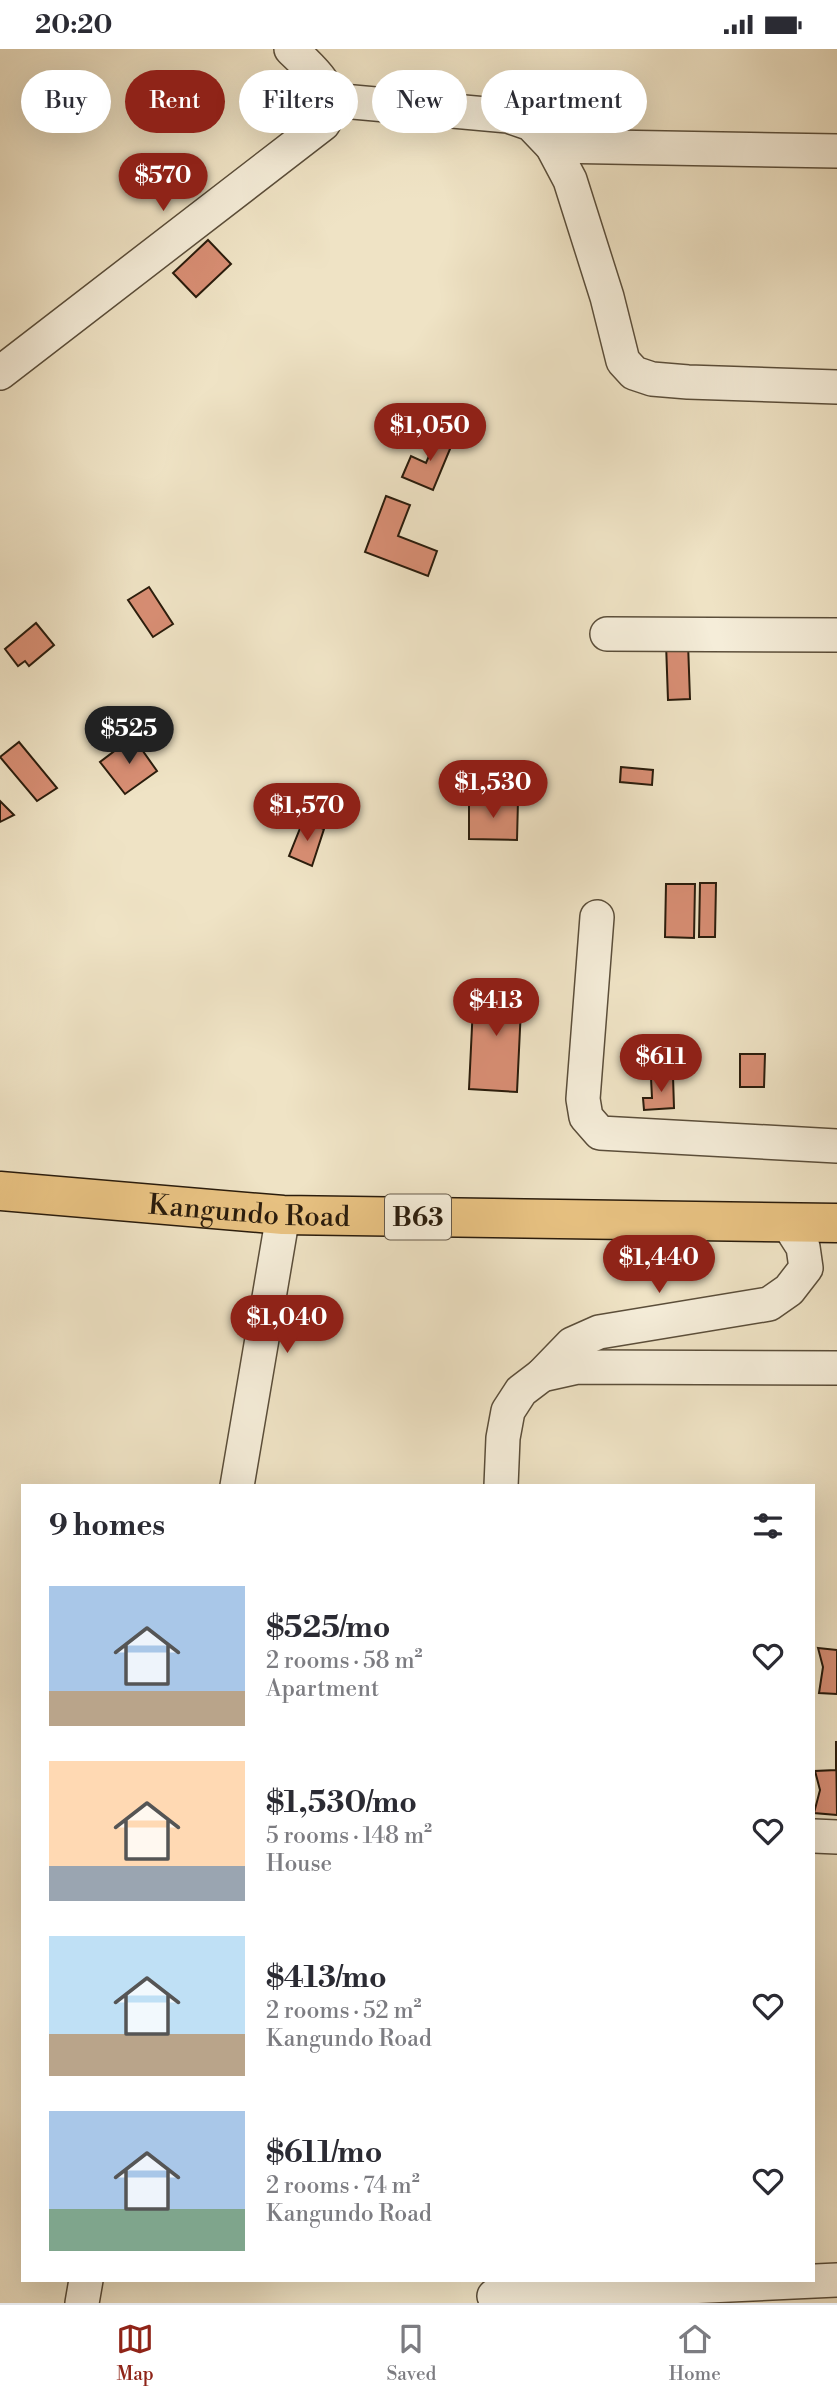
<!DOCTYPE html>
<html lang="en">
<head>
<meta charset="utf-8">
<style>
	body { margin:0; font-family:"Libre Bodoni",serif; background:#f7f7f7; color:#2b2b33; height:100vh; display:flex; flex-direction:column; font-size:26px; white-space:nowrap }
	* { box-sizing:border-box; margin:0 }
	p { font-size:23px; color:#7c7c81 }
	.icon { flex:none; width:38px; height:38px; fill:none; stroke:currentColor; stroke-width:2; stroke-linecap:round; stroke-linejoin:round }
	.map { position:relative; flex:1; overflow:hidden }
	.sheet { position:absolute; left:21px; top:1435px; width:794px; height:798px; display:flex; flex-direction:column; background:#fff; border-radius:0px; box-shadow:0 7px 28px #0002 }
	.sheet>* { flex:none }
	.banner { position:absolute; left:21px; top:21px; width:796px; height:63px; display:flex; gap:14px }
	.price { position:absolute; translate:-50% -60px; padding:0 16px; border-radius:24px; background:#8f2418; color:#fff; font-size:23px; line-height:46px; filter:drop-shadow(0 2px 4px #0008) }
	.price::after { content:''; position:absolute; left:50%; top:42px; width:21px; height:16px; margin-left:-10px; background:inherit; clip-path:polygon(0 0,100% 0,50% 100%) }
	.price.active { background:#222; color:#fff }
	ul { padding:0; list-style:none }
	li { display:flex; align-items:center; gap:21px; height:175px; padding:0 28px }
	li span { display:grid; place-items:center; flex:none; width:196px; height:140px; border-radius:0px; color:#555 }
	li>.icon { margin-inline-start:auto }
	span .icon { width:84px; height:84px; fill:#fffc; stroke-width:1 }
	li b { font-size:30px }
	h2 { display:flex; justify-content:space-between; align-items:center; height:84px; padding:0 28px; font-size:30px }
	.pill { padding:0 24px; border-radius:32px; background:#fff; box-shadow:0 7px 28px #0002; font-size:24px; line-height:63px }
	.pill.active { background:#8f2418; color:#fff }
	.status { display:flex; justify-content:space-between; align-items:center; height:49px; padding:0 35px; background:#fff; direction:ltr }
	.status svg { height:19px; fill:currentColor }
	.tab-bar { display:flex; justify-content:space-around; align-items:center; height:98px; border-top:2px solid #e1e1e2; background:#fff; font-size:19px; color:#7c7c81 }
	.tab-bar a { display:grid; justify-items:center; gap:4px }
	.tab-bar .active { color:#8f2418 }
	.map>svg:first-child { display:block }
	.building { fill:#d88e74; stroke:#2a1c0c; stroke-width:2 }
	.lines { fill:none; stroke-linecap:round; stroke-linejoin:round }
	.minor-casing { stroke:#5b4e3a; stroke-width:36 }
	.trunk-casing { stroke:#2a1c0c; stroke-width:41 }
	.minor { stroke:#f5edd9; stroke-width:33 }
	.trunk { stroke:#e8c282; stroke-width:38 }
	.labels { text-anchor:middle; stroke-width:6; stroke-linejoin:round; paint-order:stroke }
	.shield { fill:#f5edd9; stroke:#675b4a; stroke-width:2 }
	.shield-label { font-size:26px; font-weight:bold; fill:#2a1c0c }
	.street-label { font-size:28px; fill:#2a1c0c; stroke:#f5edd9 }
</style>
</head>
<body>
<div class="status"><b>20:20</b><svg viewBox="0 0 49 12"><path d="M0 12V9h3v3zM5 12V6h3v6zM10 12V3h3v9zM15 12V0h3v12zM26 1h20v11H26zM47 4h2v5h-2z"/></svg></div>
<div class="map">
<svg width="837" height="2254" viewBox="0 0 837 2254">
	<rect width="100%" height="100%" fill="#efe3c5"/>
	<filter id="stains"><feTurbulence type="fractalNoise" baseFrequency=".00286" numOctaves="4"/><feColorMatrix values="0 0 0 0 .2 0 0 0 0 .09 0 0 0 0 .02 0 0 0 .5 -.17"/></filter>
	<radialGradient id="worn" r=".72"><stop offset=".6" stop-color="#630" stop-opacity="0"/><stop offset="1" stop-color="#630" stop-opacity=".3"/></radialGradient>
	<!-- building -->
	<g class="building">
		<polygon points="208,191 231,215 196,248 173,224"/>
		<polygon points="440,381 455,388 433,441 402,428 411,407 426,414"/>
		<polygon points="386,447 410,456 398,487 437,502 428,527 365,503"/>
		<polygon points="149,538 173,575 153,588 128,551"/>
		<polygon points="36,574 54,596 29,617 25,612 18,617 5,600"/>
		<polygon points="666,594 688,594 690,650 668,651"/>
		<polygon points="133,688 157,722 125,745 100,713"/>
		<polygon points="19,693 57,739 37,752 0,708"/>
		<polygon points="621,718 653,721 652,736 620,733"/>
		<polygon points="469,751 518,751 517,791 469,790"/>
		<polygon points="0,752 14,766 0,773"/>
		<polygon points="303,772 324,780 312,817 289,807"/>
		<polygon points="700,834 716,834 715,888 699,888"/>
		<polygon points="666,835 695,835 694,889 665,888"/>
		<polygon points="474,936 522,938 517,1043 469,1040"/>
		<polygon points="740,1005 765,1005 764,1038 740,1038"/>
		<polygon points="673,1027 674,1059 644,1061 643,1049 652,1049 651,1029"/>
		<polygon points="818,1599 837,1601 837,1645 819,1644 823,1618"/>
		<polygon points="836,1692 837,1766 814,1764 820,1741 815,1722 836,1721"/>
	</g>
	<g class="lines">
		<!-- minor casing -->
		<g class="minor-casing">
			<g id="minor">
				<polyline points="331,51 508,67 531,75 552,97 570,131 607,248 623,312 634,324 652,330 688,333 837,338"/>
				<polyline points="552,97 837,102"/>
				<path d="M0 324 323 75 331 62C331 34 310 19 291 0"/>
				<polyline points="607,585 837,586"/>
				<polyline points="597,868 583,1050 586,1068 600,1084 837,1097"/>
				<polyline points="542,1326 572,1295 599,1283 769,1255 789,1241 806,1219 803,1198 787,1173"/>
				<polyline points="237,1437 283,1166"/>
				<polyline points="501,1437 503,1389 508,1362 521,1342 542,1326 578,1318 837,1319"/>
				<polyline points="814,1787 837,1788"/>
				<polyline points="494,2247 837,2231"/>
				<polyline points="82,2254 86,2231"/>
			</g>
		</g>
		<!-- trunk casing -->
		<g class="trunk-casing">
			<g id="trunk">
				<path id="s1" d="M0 1142 283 1166 837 1174"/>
			</g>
		</g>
		<!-- minor -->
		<use href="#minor" class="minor"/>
		<!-- trunk -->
		<use href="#trunk" class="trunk"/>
	</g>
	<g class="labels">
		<!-- shield labels -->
		<rect class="shield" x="385" y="1145.5" width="66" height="45" rx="5"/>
		<g class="shield-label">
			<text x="418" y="1177">B63</text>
		</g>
		<!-- street labels -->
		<g class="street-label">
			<text dy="10" stroke="none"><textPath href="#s1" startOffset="250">Kangundo Road</textPath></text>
		</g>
	</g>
	<rect width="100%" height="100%" filter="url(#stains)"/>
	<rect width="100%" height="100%" fill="url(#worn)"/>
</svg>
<b class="price" style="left:163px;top:164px">$570</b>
<b class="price" style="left:430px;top:414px">$1,050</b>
<b class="price active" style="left:129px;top:717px">$525</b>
<b class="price" style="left:493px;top:771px">$1,530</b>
<b class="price" style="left:307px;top:794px">$1,570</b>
<b class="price" style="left:496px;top:989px">$413</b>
<b class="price" style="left:661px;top:1045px">$611</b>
<b class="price" style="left:659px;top:1246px">$1,440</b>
<b class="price" style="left:287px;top:1306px">$1,040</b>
<div class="banner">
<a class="pill">Buy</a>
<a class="pill active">Rent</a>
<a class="pill">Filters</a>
<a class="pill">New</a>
<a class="pill">Apartment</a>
</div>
<section class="sheet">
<h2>9 homes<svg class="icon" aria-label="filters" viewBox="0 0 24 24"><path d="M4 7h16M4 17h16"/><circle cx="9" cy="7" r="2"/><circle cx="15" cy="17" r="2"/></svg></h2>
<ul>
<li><span style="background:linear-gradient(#a9c7e8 75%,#b9a48a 0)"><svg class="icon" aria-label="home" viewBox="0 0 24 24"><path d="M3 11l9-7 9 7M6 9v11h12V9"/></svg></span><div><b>$525/mo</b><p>2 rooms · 58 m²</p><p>Apartment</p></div><svg class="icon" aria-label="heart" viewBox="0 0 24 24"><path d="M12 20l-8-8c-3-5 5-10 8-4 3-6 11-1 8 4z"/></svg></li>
<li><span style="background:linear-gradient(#ffd9b3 75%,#9aa5b1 0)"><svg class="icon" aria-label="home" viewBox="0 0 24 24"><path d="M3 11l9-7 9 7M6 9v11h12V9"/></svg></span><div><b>$1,530/mo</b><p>5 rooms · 148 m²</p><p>House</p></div><svg class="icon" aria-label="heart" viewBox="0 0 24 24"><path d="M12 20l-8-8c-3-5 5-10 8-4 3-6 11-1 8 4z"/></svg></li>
<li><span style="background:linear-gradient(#bfe0f5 70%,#b9a48a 0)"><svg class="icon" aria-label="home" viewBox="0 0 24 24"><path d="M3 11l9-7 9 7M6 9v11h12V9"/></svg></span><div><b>$413/mo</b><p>2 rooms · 52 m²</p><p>Kangundo Road</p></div><svg class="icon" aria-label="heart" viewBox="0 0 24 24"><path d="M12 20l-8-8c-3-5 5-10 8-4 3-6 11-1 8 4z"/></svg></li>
<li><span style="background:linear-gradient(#a9c7e8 70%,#7fa58c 0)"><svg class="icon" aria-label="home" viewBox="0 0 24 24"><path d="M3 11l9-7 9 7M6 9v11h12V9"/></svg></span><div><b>$611/mo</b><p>2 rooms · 74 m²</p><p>Kangundo Road</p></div><svg class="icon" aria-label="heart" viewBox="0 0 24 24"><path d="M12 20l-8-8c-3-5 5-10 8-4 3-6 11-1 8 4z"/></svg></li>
</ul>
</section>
</div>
<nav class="tab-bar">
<a class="active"><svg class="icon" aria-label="map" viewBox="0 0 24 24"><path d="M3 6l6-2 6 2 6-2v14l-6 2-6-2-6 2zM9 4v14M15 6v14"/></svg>Map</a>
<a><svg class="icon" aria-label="saved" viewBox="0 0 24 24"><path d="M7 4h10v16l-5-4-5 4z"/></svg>Saved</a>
<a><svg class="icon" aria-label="home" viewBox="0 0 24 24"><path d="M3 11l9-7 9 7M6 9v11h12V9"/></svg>Home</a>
</nav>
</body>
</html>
